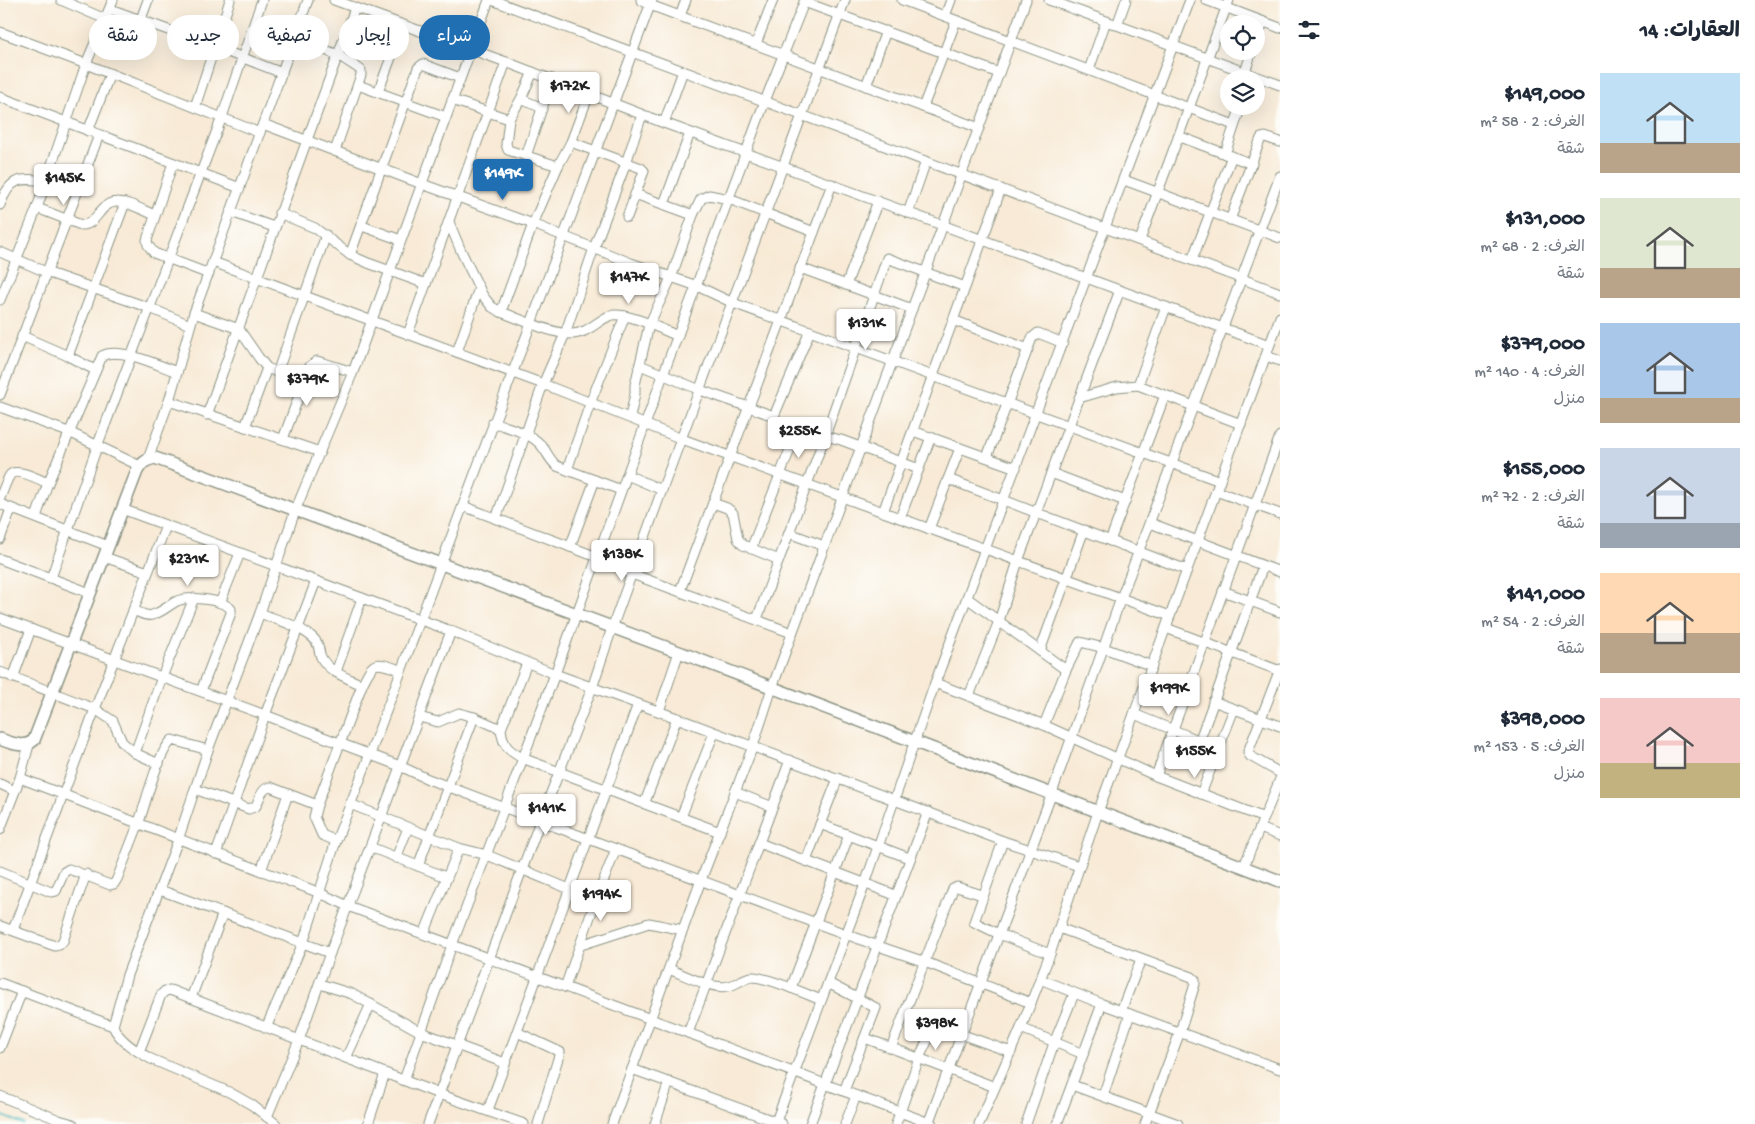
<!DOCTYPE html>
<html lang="ar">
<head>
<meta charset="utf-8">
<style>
	body { margin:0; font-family:"Gochi Hand","Playpen Sans Arabic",sans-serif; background:#f6f6f7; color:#1f2937; direction:rtl; height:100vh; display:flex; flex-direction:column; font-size:19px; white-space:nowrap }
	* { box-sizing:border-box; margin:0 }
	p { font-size:16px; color:#747a83 }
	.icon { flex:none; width:28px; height:28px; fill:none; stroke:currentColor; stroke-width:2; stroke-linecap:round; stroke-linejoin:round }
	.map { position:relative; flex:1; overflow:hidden; direction:ltr }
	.side { display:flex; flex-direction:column; background:#fff; width:475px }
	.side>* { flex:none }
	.banner { position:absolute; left:15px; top:15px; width:475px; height:45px; direction:rtl; display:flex; gap:10px }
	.tools { position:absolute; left:1220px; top:15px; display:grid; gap:10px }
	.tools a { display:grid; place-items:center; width:45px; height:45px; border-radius:50%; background:#fff; box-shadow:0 5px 20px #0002; font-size:25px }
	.price { position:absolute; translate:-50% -42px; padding:0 11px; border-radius:5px; background:#fff; color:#222; font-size:16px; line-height:32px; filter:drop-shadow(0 1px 2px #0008) }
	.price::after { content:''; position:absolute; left:50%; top:30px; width:15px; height:11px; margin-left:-8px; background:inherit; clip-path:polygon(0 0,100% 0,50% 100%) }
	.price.selected { background:#1f6fb2; color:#fff }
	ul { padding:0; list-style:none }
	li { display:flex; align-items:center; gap:15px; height:125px; padding:0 15px }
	li span { display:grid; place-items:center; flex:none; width:140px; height:100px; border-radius:0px; color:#555 }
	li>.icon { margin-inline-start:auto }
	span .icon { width:60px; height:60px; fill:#fffc; stroke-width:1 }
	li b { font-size:21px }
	h2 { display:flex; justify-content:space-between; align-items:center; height:60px; padding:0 15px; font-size:21px }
	.pill { padding:0 18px; border-radius:22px; background:#fff; box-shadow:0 5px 20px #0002; font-size:18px; line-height:45px }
	.pill.selected { background:#1f6fb2; color:#fff }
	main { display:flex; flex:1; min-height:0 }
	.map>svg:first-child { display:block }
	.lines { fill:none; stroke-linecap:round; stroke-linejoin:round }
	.stream { stroke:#4bbac1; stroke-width:2 }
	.street-casing { stroke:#8c9485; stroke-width:11 }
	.secondary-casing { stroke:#8c9485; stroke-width:14 }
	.street { stroke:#fff; stroke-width:9 }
	.secondary { stroke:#fff; stroke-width:11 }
</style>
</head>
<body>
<main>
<section class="side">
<h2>العقارات: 14<svg class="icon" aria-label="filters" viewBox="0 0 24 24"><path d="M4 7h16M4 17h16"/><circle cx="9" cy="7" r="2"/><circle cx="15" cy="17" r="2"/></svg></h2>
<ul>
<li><span style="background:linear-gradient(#bfe0f5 70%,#b9a48a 0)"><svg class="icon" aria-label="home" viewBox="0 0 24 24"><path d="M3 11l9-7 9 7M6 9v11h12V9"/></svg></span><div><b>$149,000</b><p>الغرف: 2 · 58 m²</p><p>شقة</p></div></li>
<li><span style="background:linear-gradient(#dfe7d0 70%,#b9a48a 0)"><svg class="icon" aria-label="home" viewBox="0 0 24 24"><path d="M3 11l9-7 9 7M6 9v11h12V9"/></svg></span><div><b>$131,000</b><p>الغرف: 2 · 68 m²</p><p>شقة</p></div></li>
<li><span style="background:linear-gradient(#a9c7e8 75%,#b9a48a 0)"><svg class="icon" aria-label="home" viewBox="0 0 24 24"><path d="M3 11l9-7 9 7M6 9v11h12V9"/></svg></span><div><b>$379,000</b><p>الغرف: 4 · 140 m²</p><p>منزل</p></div></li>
<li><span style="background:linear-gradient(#c9d6e8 75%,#9aa5b1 0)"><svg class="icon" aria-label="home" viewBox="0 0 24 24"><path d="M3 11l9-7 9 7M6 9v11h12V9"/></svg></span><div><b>$155,000</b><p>الغرف: 2 · 72 m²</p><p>شقة</p></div></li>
<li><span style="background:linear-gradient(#ffd9b3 60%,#b9a48a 0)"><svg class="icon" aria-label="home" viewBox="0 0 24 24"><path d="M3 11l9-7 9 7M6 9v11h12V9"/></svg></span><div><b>$141,000</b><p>الغرف: 2 · 54 m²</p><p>شقة</p></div></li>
<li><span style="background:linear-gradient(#f6c9c9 65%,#c2b280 0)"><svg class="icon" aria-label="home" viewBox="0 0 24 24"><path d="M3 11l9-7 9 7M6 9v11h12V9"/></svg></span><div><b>$398,000</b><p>الغرف: 5 · 153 m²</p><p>منزل</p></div></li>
</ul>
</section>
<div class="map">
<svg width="1280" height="1124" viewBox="0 0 1280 1124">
	<rect width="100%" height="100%" fill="#fdfcf7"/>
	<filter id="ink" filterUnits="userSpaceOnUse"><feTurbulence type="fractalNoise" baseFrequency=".02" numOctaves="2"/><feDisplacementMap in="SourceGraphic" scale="10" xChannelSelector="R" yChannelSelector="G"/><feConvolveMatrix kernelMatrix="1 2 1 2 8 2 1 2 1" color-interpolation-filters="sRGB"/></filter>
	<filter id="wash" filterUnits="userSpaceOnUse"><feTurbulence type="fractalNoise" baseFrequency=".0096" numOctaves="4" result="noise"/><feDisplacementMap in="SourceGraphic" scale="20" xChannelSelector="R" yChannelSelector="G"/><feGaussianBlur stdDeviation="1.12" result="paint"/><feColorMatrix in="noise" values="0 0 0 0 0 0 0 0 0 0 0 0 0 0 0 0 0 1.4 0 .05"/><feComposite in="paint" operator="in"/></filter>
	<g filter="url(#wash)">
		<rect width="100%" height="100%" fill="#f8ead6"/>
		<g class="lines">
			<!-- stream -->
			<polyline class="stream" points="0,1115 24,1124"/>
		</g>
	</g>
	<g filter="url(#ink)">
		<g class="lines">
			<!-- street casing -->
			<g class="street-casing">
				<g id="street">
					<polyline points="61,0 105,19"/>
					<polyline points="334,0 506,62 664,123 1269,345"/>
					<polyline points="492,0 1280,293"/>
					<polyline points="641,0 650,5 979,128"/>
					<polyline points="902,0 1234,125"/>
					<polyline points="1049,0 1280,85"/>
					<polyline points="1206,0 1280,28"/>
					<polyline points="804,2 999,73"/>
					<polyline points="110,9 215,47 282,73"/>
					<polyline points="680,16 686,0"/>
					<polyline points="945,16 951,0"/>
					<polyline points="141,19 148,0"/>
					<polyline points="1117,25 1126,0"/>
					<polyline points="0,32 86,64 260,133"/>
					<polyline points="294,38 338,55 361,70 361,75 335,151"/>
					<polyline points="1256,41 1263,22"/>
					<polyline points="756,44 773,0"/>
					<polyline points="1089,70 1106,21"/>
					<polyline points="1245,72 1252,51"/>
					<polyline points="358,85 446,117"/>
					<polyline points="866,86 886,31"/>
					<polyline points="378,92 403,26"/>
					<polyline points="0,97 240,188"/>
					<polyline points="521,99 542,108"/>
					<polyline points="452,100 509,119 506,144 508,150 558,166"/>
					<polyline points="195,107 230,0"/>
					<polyline points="923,107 956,21"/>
					<polyline points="509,119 521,99 533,72"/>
					<polyline points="664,123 683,71"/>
					<polyline points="263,124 422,184 533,224 631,263 697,286 733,303 1220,481"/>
					<polyline points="88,131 110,74"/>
					<polyline points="1178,136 1252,164"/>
					<polyline points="571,142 641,168 644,171 627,217"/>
					<polyline points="1225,154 1241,106"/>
					<polyline points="526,156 552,79"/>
					<polyline points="173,163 147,240 148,245 154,253 209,274"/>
					<polyline points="1124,180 1280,238"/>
					<polyline points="635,194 693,215"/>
					<polyline points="664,204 690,133"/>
					<path d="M0 205C10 177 20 178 46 181"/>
					<path d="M37 208 81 225C97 226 99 203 116 202 128 201 144 211 155 215"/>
					<polyline points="231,212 274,227"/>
					<polyline points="279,213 315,228 350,255 368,263 426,284"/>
					<polyline points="908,213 926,161"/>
					<polyline points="1230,220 1261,138 1265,137 1280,142"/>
					<path d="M449 222 461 251 483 296 492 307 501 312C520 319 553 334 571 334 587 334 596 322 609 316 624 310 663 330 678 336"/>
					<polyline points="362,226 401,240"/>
					<polyline points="1140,240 1229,0"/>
					<polyline points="0,252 46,272 150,308 190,325"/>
					<polyline points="350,255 418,68 423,64 460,78"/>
					<polyline points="1192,260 1232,156"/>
					<polyline points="213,262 543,384 682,439 1170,616"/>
					<polyline points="800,268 912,309"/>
					<polyline points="846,285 878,201"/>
					<polyline points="0,300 37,208 86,64 113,0"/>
					<polyline points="501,312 533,224 558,166 571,142 589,94"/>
					<polyline points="194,313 239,329 259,358 267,368 304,383"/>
					<polyline points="953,320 1028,349"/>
					<polyline points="810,331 774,416 778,426 796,434 825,436 841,440 919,469"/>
					<polyline points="408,334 506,62"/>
					<polyline points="22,336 68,356 95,370"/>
					<polyline points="457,352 479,288"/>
					<polyline points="68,356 125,203"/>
					<polyline points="1266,356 1280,361"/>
					<polyline points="640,365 700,390 774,416"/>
					<polyline points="277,373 326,235"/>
					<polyline points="1138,385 1166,307"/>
					<polyline points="0,395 99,135"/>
					<polyline points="1079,398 1117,387 1138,385 1241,424"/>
					<polyline points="169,401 320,452"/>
					<polyline points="0,407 71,433 140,466"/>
					<polyline points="207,415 355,8"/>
					<polyline points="630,417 635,394 635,385 649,325 671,278 693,215 701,199 709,195 729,199 814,232"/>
					<path d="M493 422C508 428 529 432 540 444 547 451 549 460 557 466L621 490"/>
					<polyline points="245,427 267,368"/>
					<polyline points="913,431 1016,468"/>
					<polyline points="283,439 310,366 317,361 353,372"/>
					<polyline points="987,457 1032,338 1038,333 1063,343"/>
					<polyline points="148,459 169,401 194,313 308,0"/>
					<polyline points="567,470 591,401 625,316"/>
					<polyline points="1051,473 1125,501"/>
					<polyline points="627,475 662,490"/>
					<polyline points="948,479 1187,570"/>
					<polyline points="1216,491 1280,514"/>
					<path d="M0 498C3 491 6 481 10 475 16 467 40 480 48 483"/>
					<polyline points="713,503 727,508 733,513 738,539 743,545 779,560"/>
					<polyline points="0,504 108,546"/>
					<polyline points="463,506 597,557 632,574 792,633"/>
					<polyline points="122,509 451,631 555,674 677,718 1003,841 1079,866"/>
					<polyline points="883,512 1001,189"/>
					<path d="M36 517 48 483 102 356C119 346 160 366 177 372"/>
					<polyline points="900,518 931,437"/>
					<polyline points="496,519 543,384 565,334 594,248 626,163 642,115"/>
					<polyline points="1150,523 1280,572"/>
					<polyline points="929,529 960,448"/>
					<polyline points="789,533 824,546"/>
					<polyline points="0,539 11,509"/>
					<polyline points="1110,541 1165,395"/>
					<polyline points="570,547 595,480"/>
					<polyline points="751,549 796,434"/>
					<polyline points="104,557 148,572"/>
					<polyline points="0,559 90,593"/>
					<polyline points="51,578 98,444 222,117 262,0"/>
					<polyline points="680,591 832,184"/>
					<polyline points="1223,591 1280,612"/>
					<polyline points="967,598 1066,670"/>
					<polyline points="220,603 240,553"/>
					<path d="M133 610C139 612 146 617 152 615 161 613 169 605 177 601 189 596 222 599 231 609V613L201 691"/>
					<path d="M260 613C277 620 298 625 312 637 320 643 318 650 321 657 328 672 348 678 362 685"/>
					<polyline points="0,618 265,715 400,766 428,779 540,821 878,946 925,962 1031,1003"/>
					<polyline points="757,619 825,436 887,258 965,287"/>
					<polyline points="1166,628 1280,671"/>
					<polyline points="1040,651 1084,530"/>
					<path d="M527 663 501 729C503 746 508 750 522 758L720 832"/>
					<polyline points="1280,669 1248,752 1250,756 1280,773"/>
					<polyline points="0,672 95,709 113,721 122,742 135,753 159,764"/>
					<polyline points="336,672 362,598"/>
					<polyline points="13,678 31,629"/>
					<polyline points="935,683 1044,725 1156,776 1264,818"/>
					<polyline points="969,696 999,621 1018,561 1120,290"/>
					<polyline points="1213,701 1280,726"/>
					<polyline points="659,711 679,652"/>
					<polyline points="1134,714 1198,740 1200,739 1263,566"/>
					<polyline points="419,717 438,722 459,713 474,717 501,729"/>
					<polyline points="1044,725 1066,670 1080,642 1104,648 1152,666"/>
					<polyline points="135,753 162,677 194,598"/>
					<polyline points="1156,776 1280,436"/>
					<polyline points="20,778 320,893 348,906 932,1124"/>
					<polyline points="0,784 15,791"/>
					<path d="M195 789 249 809 256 806C260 798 261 789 270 787L317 805"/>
					<polyline points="735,792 773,807"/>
					<polyline points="1201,794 1234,709"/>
					<polyline points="645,802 677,718"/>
					<polyline points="350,804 459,848 487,855 596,900"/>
					<polyline points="681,817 714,733"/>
					<polyline points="820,824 909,858"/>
					<polyline points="1260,828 1280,836"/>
					<polyline points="0,830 20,778 29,745"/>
					<path d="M336 841 322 835 314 817 317 805 362 685C374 660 374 661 400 670"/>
					<polyline points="1003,841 974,922 999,934 1050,954"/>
					<polyline points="759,843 895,895"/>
					<polyline points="370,847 446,877"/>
					<polyline points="216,854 265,715 316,581"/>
					<polyline points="396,858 408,828"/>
					<polyline points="806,861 838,778"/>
					<polyline points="418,866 474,717"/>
					<polyline points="1244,866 1280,779"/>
					<path d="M0 871 51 892 56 891 64 872 69 869 110 885 114 884 117 879C124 861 131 843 138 825 146 803 157 754 172 740L208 750"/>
					<polyline points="261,871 288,794"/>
					<polyline points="160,890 330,953"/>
					<polyline points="0,926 55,946 59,945 63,941 86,874"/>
					<polyline points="1059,928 1192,977 1195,980 1195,984 1180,1032 1145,1124"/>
					<polyline points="13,930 95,709 166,526"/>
					<polyline points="424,934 459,848"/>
					<polyline points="581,945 649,923 683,930"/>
					<path d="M669 969C685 975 712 990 729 986 738 984 745 976 754 977 773 979 803 993 821 1000"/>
					<polyline points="1040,979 1102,1004 1280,1069"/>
					<path d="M0 983 113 1026C120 1042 137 1051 151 1059L229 1092 252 1105 276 1124"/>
					<polyline points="828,983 876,1008 844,1091"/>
					<polyline points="320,984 352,994 421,1032 505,1063"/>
					<polyline points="565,987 596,900 616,849"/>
					<polyline points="791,988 849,835"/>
					<polyline points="191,998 223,913"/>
					<polyline points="1121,1011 1141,959"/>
					<polyline points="113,1026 127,975 178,840 208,750 260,613 295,511 353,372 489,0"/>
					<polyline points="266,1028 303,943 336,841 370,754 652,0"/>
					<polyline points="1021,1028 1083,1054"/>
					<polyline points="517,1032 560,1052 538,1124"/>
					<polyline points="688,1033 790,760"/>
					<polyline points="865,1038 995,1087"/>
					<polyline points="0,1048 22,991"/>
					<polyline points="891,1048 953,889 957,887 982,895"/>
					<polyline points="139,1052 161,995 165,991 170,990 439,1094 524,1124"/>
					<polyline points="346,1058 371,1004"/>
					<polyline points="632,1069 782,1124"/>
					<polyline points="404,1080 452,945 555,674 663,375 765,101 805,0"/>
					<polyline points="1072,1085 1178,1124"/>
					<polyline points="0,1096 59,1120 73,1124"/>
					<polyline points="1103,1096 1130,1014"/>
					<polyline points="488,1110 638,704"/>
					<polyline points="267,1117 299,1040 330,953 451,631"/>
					<polyline points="368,1124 385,1073"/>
					<polyline points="428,1124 540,821 592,688 612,628 662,490 845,0"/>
					<polyline points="612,1124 701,880 753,746 772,688 1026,0"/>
					<polyline points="655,1124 669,1082"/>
					<polyline points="775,1124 865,884 935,683 1190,0"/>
					<polyline points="810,1124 928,812"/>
					<polyline points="845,1124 856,1096"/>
					<polyline points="896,1124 919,1058 935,1025 1011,1052"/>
					<polyline points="928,1124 1052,793 1121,598 1280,176"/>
					<polyline points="979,1124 1021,1028 1050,954 1098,812 1280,317"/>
					<polyline points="1026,1124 1054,1043 1074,994"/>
					<polyline points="1057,1124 1102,1004"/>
				</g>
			</g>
			<!-- secondary casing -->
			<g class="secondary-casing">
				<path id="secondary" d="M0 739C11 743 24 749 34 740L137 471C142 463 145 460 155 458L679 652 1280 881"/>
			</g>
			<!-- street -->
			<use href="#street" class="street"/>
			<!-- secondary -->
			<use href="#secondary" class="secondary"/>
		</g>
	</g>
</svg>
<div class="tools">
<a><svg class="icon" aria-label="locate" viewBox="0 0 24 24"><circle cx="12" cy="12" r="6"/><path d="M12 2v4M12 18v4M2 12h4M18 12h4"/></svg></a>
<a><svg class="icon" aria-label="layers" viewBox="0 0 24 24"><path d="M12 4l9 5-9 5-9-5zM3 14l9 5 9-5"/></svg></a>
</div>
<b class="price" style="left:569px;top:114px">$172K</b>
<b class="price selected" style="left:503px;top:201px">$149K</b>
<b class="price" style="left:64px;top:206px">$145K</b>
<b class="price" style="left:629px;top:305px">$147K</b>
<b class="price" style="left:866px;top:351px">$131K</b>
<b class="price" style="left:307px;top:407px">$379K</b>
<b class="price" style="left:799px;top:459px">$255K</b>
<b class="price" style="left:622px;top:582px">$138K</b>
<b class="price" style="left:188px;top:587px">$231K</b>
<b class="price" style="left:1169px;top:716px">$199K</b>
<b class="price" style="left:1195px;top:779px">$155K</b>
<b class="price" style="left:546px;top:836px">$141K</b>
<b class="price" style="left:601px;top:922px">$194K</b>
<b class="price" style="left:936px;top:1051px">$398K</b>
<div class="banner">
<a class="pill selected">شراء</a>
<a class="pill">إيجار</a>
<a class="pill">تصفية</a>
<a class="pill">جديد</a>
<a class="pill">شقة</a>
</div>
</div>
</main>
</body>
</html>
